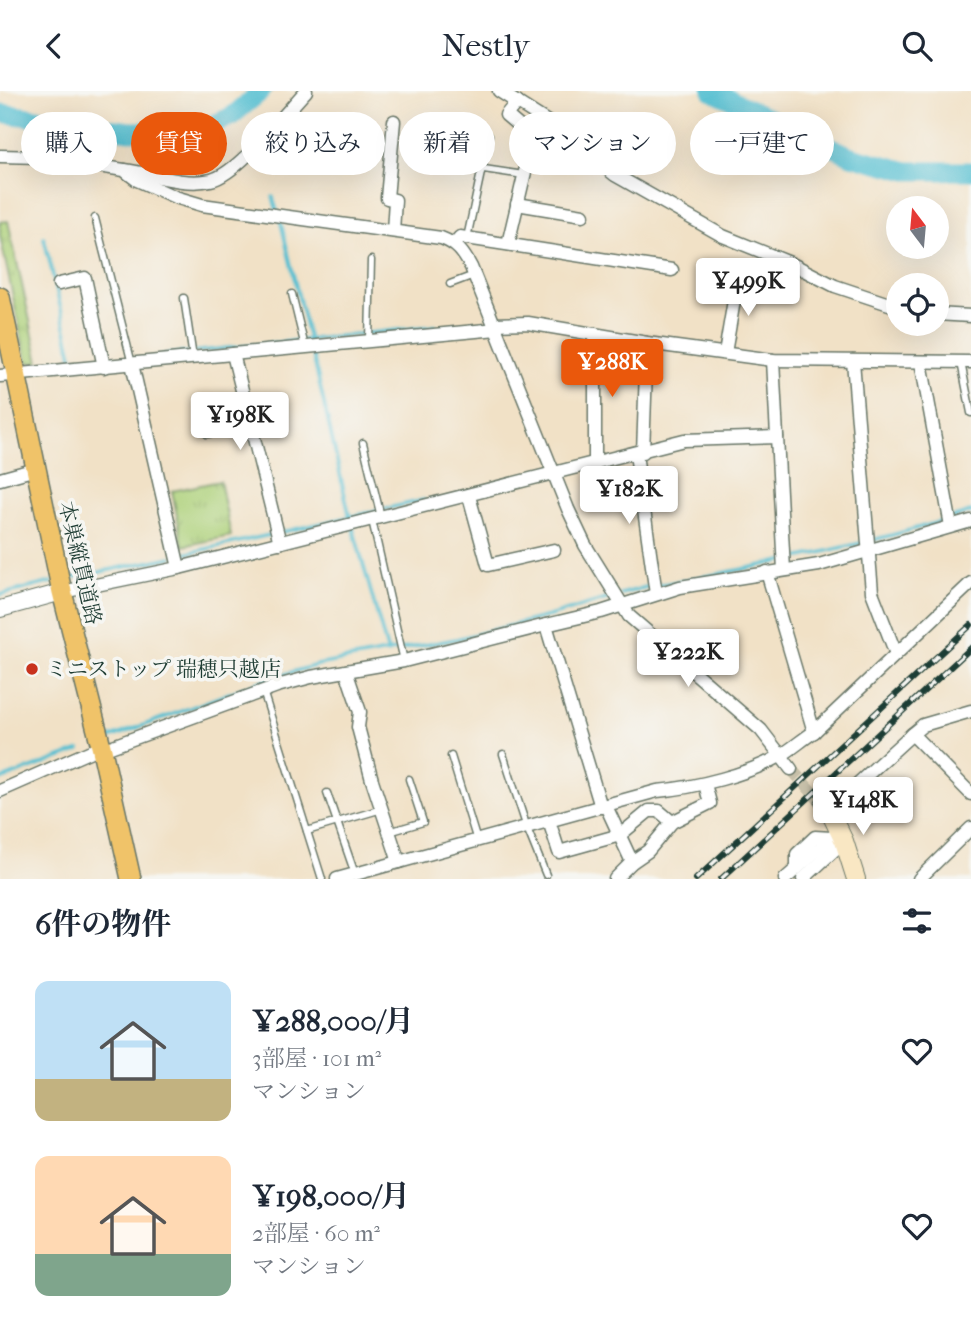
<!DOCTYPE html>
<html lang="ja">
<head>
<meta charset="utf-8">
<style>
	body { margin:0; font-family:"IM FELL French Canon","Noto Serif JP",serif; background:#f6f6f7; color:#1f2937; height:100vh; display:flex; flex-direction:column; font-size:26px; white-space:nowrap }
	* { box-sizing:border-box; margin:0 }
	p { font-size:23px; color:#747a83 }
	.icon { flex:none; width:38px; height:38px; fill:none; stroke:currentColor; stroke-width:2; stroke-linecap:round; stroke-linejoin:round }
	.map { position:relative; height:788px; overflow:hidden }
	.side { display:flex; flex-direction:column; background:#fff; flex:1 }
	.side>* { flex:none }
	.guide { position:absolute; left:21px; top:21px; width:929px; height:63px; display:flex; gap:14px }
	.needle { width:46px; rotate:344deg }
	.tools { position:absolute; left:886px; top:105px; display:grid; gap:14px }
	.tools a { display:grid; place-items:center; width:63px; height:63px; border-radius:50%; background:#fff; box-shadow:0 7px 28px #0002; font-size:35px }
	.price { position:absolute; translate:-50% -60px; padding:0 16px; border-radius:7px; background:#fff; color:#222; font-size:23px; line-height:46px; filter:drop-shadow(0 2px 4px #0008) }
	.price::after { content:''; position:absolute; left:50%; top:42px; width:21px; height:16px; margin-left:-10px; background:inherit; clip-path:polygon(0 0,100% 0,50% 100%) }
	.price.selected { background:#ea580c; color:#fff }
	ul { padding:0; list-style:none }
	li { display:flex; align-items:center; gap:21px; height:175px; padding:0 35px }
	li span { display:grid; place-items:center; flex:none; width:196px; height:140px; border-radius:14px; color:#555 }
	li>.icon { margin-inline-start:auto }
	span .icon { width:84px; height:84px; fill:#fffc; stroke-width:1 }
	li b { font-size:30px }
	h2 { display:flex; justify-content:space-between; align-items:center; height:84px; padding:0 35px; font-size:30px }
	.chip { padding:0 24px; border-radius:32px; background:#fff; box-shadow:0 7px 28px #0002; font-size:24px; line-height:63px }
	.chip.selected { background:#ea580c; color:#fff }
	header { display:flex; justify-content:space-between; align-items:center; height:91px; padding:0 35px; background:#fff; font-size:32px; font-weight:600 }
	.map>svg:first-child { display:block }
	.grass { fill:url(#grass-tufts); stroke:#668757; stroke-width:2 }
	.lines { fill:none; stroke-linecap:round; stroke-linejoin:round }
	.stream { stroke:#55bfd1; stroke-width:3.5 }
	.river { stroke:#55bfd1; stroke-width:19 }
	.minor-tunnel { stroke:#c7c0a9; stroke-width:12; stroke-dasharray:12 6; stroke-linecap:butt }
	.service-casing { stroke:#687667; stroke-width:9 }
	.minor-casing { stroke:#687667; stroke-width:15 }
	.tertiary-casing { stroke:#687667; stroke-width:18 }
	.secondary-casing { stroke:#687667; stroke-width:20 }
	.primary-casing { stroke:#687667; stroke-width:22 }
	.service { stroke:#fff; stroke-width:6 }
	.minor { stroke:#fff; stroke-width:12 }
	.tertiary { stroke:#fff; stroke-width:16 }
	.secondary { stroke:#f9e7c3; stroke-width:18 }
	.primary { stroke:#f0c369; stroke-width:19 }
	.rail-casing { stroke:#1f3d34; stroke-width:6 }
	.rail { stroke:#f6f6f2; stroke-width:3.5; stroke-dasharray:10; stroke-linecap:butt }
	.poi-dot { fill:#c8321e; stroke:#f6f6f2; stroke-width:2.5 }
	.labels { text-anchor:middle; stroke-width:7; stroke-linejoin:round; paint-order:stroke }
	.street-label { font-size:21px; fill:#1f3d34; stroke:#f6f6f2 }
	.poi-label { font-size:21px; fill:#1f3d34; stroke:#f6f6f2; text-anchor:start }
</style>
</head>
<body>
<header><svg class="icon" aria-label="back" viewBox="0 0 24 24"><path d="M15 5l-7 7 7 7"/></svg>Nestly<svg class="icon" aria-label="search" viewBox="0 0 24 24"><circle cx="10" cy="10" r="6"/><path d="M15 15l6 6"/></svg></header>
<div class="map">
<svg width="971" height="788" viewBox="0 0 971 788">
	<defs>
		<pattern id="grass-tufts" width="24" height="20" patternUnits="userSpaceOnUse" patternTransform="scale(1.75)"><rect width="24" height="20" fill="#aed17a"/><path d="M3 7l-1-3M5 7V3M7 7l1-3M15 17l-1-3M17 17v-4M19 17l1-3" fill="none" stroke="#95b46a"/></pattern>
	</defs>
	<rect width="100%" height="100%" fill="#f6f6f2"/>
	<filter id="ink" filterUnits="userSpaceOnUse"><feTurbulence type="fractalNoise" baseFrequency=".0143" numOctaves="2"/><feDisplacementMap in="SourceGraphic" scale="14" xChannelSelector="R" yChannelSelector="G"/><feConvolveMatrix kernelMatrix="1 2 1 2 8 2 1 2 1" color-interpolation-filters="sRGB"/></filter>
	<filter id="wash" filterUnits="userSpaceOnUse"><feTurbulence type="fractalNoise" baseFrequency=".00686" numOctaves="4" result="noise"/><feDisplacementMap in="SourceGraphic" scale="28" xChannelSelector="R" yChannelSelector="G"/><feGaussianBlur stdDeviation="1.57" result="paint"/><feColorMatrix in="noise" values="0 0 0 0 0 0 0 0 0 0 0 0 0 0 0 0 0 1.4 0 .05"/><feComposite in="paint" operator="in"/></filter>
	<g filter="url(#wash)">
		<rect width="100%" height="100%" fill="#f1e1c6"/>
		<!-- grass -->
		<g class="grass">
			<polygon points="8,130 39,271 27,272 0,145 0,131"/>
			<polygon points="220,390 231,445 183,455 172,400"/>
		</g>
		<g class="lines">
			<!-- stream -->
			<g class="stream">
				<polyline points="273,106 277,120"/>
				<polyline points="280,128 310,253"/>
				<polyline points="44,147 74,273"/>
				<polyline points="312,260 350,427"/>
				<polyline points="162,264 435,235"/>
				<polyline points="353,437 388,562"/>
				<polyline points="282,441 424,409"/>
				<polyline points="179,464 274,443"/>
				<polyline points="66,488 172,466"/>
				<path d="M658 494C764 475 868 454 971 421"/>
				<polyline points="621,503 650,495"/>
				<polyline points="0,504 52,491"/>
				<polyline points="107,648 267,588 317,574 456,548 549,525 613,506"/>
				<polyline points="0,689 80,659"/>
			</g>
			<!-- river -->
			<g class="river">
				<polyline points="712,0 851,65 907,80 971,80"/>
				<polyline points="0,22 130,40 177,39 210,35 232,25 262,0"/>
			</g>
		</g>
	</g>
	<g filter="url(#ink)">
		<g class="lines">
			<!-- minor-tunnel -->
			<polyline class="minor-tunnel" points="791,678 822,712"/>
			<!-- service casing -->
			<g class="service-casing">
				<g id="service">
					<polyline points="437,71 524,84"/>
					<polyline points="95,127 132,273"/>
					<polyline points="467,147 489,44"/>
					<polyline points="450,193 474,184"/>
					<polyline points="292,203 305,256"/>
					<polyline points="184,207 193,267"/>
					<polyline points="369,249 371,169"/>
					<polyline points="961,271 971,322"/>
					<polyline points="207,343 251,336"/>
					<polyline points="363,352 381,426"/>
					<polyline points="372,429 404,570"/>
					<polyline points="263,600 322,788"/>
					<polyline points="503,663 527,737 546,784"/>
					<polyline points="451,665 477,750"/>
					<polyline points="327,702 355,783"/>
					<polyline points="307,740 382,718"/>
					<polyline points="389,741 423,731 409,688"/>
				</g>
			</g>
			<!-- minor casing -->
			<g class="minor-casing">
				<g id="minor">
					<polyline points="499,0 554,35 615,84 723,145 790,172 835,195 898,216"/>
					<path d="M0 65 40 66 124 79 137 89 175 106 202 114 441 147C457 153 463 161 471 176L568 418 585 454 629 525 761 639 791 678"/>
					<path d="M125 79C151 83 184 95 211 89 238 83 285 22 306 0"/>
					<polyline points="517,113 583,124"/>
					<polyline points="393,140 395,109 387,107 394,30"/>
					<polyline points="454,153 460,146 672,179"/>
					<polyline points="508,153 533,47 506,24 517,11"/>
					<polyline points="59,193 85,187 104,276"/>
					<polyline points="936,223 971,225"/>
					<polyline points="495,233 528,232 647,252 773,269 971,271"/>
					<polyline points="595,243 595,373"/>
					<polyline points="725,262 738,186"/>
					<polyline points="233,263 280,452"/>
					<polyline points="773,269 784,479"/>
					<polyline points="853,270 872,501 896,563"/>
					<polyline points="921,271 951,435"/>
					<polyline points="132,273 179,477"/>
					<polyline points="0,285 497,238"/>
					<polyline points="643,361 647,252"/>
					<polyline points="636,363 656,503"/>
					<polyline points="0,388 36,378"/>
					<polyline points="469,405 488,474 554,459"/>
					<polyline points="62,501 179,477 684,349 777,346"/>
					<polyline points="346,580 360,621 358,636 372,689 399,771"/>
					<polyline points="814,641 971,492"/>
					<polyline points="912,643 923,634 971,620"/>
					<polyline points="0,700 91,660 102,659 277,595 311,586 404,570 546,534"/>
					<polyline points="822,712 829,719 912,643 971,703"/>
					<polyline points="606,715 632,771"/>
					<polyline points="601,716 546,534 601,521 680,496 819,474 971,430"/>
					<polyline points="549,730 559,761 620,744 649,720 659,720 672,731"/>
					<polyline points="797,777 797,763 815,746 832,747"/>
					<path d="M337 788 657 700C693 697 752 683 783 663 793 657 803 648 814 641L767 481"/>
					<polyline points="615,788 632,771 648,760 672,731 710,712 705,693"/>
					<polyline points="785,788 839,740"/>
					<polyline points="803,788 844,750"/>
					<polyline points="919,788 971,737"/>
				</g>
			</g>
			<!-- tertiary casing -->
			<g class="tertiary-casing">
				<polyline id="tertiary" points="0,518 62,501"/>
			</g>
			<!-- secondary casing -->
			<g class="secondary-casing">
				<polyline id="secondary" points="829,719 844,750 856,788"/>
			</g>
			<!-- primary casing -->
			<g class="primary-casing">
				<polyline id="primary" points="0,206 62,501 102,659 131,788"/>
			</g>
			<!-- service -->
			<use href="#service" class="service"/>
			<!-- minor -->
			<use href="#minor" class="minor"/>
			<!-- tertiary -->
			<use href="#tertiary" class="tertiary"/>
			<!-- secondary -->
			<use href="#secondary" class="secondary"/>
			<!-- primary -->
			<use href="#primary" class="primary"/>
			<!-- rail casing -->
			<g class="rail-casing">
				<g id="rail">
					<polyline points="696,788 971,534"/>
					<polyline points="721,788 971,557"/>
				</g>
			</g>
			<!-- rail -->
			<use href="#rail" class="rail"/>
		</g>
	</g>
	<!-- markers -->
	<circle class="poi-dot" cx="32" cy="578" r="7"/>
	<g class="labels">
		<!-- street labels -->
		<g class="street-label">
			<text transform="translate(80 472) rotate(77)" y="7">本巣縦貫道路</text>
		</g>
		<!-- poi labels -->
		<g class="poi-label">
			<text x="46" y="585">ミニストップ 瑞穂只越店</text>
		</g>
	</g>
</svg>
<div class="tools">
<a><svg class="needle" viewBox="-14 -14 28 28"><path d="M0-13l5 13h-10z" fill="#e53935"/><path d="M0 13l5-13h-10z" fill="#747a83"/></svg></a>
<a><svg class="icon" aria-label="locate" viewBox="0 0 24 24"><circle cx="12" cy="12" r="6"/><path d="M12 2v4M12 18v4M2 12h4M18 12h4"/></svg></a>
</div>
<b class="price" style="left:748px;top:227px">¥499K</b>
<b class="price selected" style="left:612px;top:308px">¥288K</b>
<b class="price" style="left:240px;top:361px">¥198K</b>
<b class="price" style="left:629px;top:435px">¥182K</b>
<b class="price" style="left:688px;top:598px">¥222K</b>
<b class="price" style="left:863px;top:746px">¥148K</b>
<div class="guide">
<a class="chip">購入</a>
<a class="chip selected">賃貸</a>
<a class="chip">絞り込み</a>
<a class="chip">新着</a>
<a class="chip">マンション</a>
<a class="chip">一戸建て</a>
</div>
</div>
<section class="side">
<h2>6件の物件<svg class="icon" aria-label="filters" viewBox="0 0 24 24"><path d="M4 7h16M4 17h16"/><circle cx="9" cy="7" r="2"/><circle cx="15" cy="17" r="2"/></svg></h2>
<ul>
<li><span style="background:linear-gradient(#bfe0f5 70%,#c2b280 0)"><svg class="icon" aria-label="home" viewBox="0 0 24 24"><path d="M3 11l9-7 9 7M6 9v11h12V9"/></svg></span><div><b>¥288,000/月</b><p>3部屋 · 101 m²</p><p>マンション</p></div><svg class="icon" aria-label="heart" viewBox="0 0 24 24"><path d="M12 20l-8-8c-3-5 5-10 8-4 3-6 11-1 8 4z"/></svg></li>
<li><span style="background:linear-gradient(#ffd9b3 70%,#7fa58c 0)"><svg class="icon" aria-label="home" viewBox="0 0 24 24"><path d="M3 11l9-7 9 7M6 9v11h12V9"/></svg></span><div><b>¥198,000/月</b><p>2部屋 · 60 m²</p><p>マンション</p></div><svg class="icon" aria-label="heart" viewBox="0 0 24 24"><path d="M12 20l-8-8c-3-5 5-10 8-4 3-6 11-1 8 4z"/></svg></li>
</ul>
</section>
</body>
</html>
